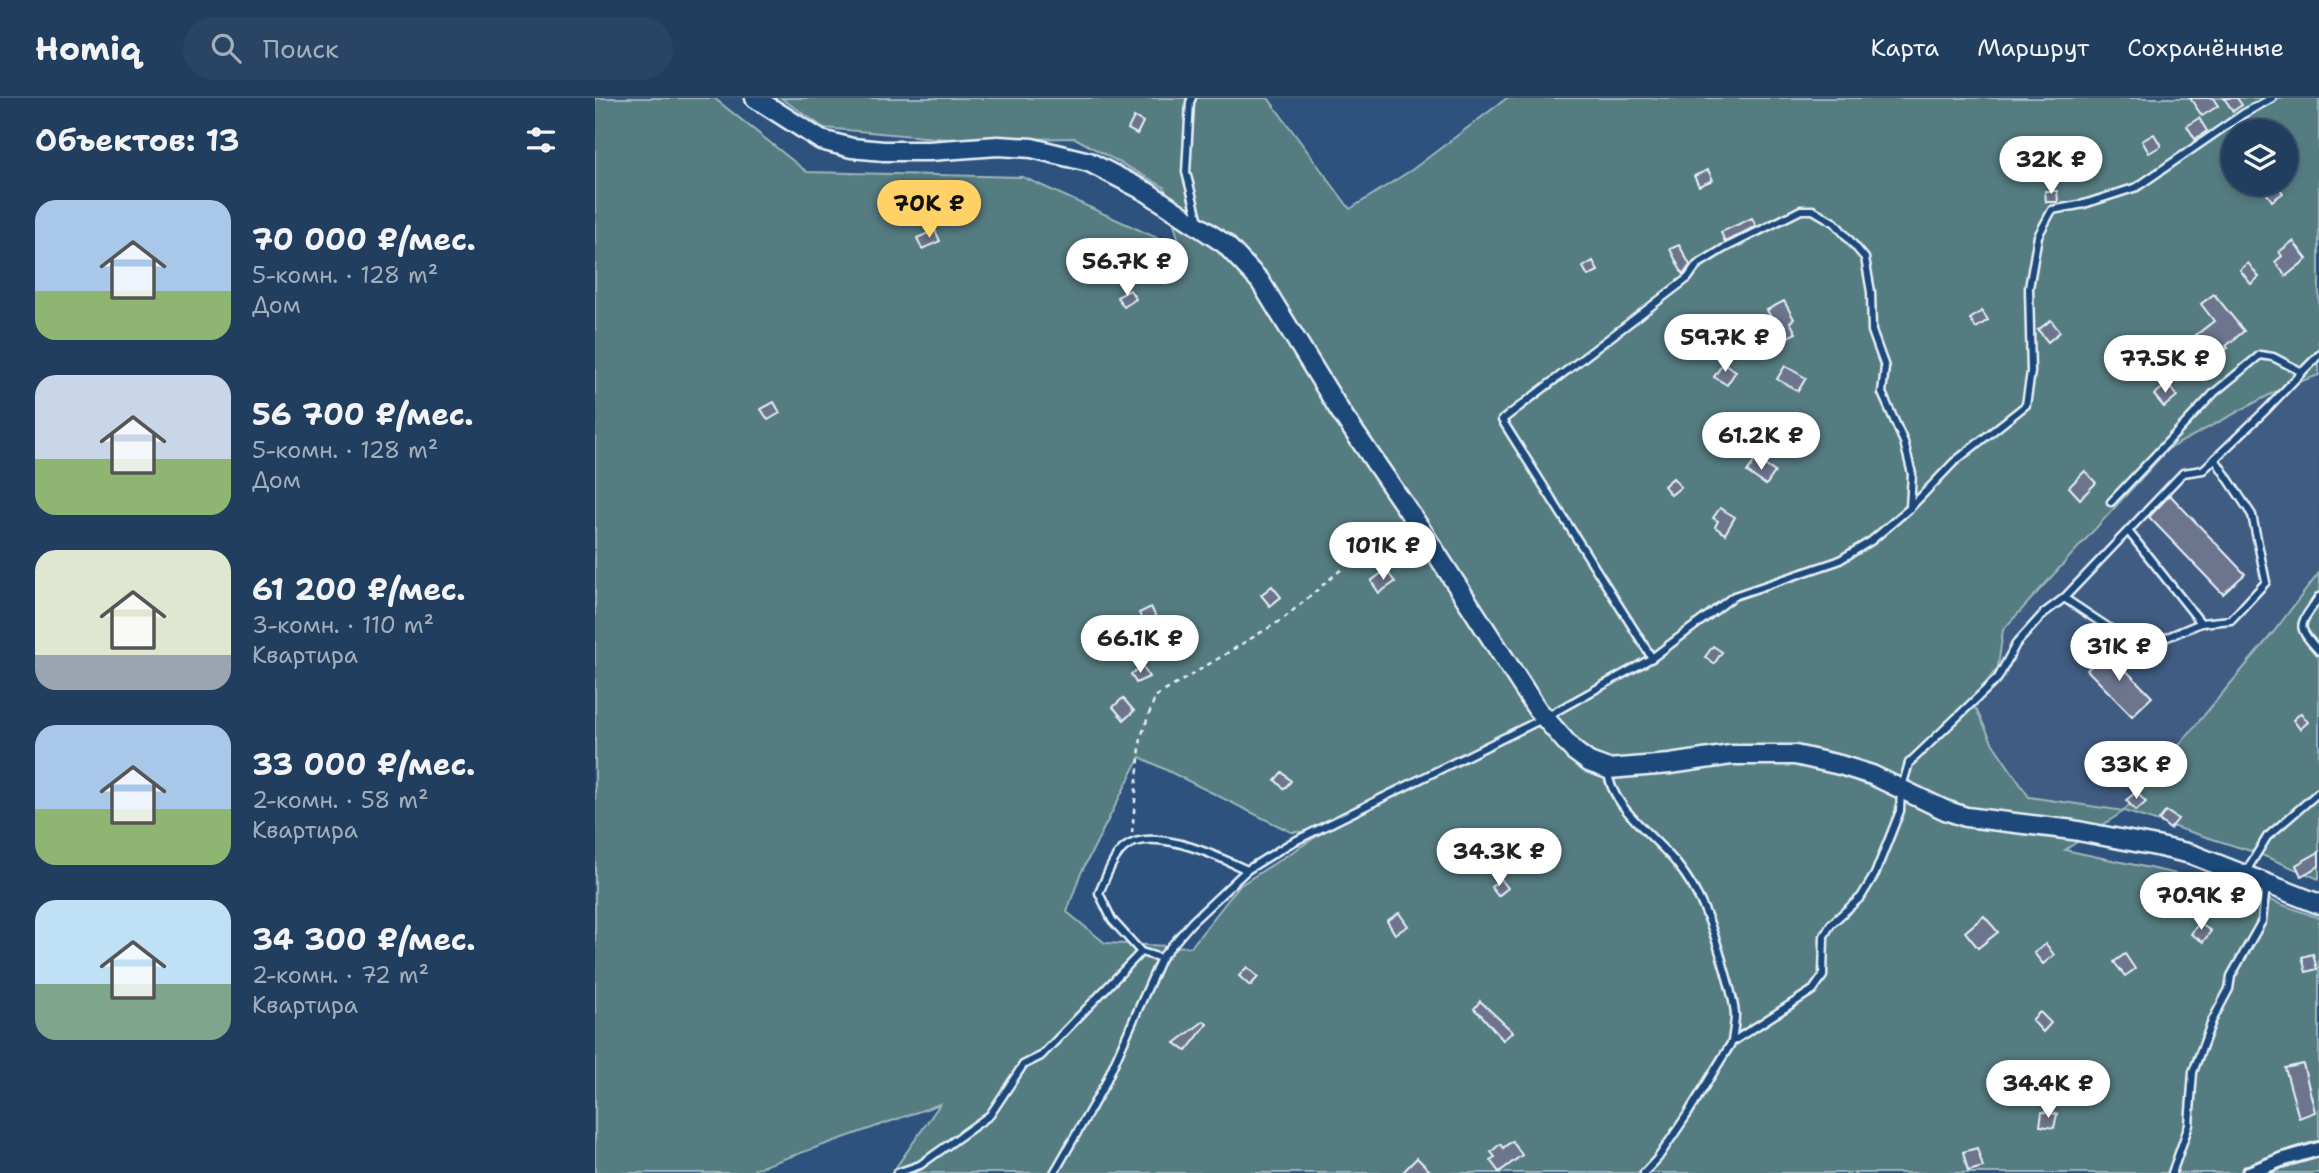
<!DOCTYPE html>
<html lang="ru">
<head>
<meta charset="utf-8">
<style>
	body { margin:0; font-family:"Shantell Sans",sans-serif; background:#2a4564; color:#f1f3f6; height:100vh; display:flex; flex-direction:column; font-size:26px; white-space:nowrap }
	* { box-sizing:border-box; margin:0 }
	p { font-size:23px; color:#a2aebc }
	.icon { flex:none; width:38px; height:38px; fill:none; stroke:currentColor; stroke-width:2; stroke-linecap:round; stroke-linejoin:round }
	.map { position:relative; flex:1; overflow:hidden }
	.details { display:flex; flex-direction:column; background:#223e5e; width:595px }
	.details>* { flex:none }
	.fabs { position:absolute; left:1626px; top:21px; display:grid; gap:14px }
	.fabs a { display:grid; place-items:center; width:77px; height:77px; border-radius:50%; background:#223e5e; box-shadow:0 4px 10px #0003,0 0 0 2px #3f5773; font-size:35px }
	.price { position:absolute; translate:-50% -60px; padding:0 16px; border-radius:24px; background:#fff; color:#222; font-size:23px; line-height:46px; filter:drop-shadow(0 2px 4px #0008) }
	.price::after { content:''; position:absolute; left:50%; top:42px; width:21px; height:16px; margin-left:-10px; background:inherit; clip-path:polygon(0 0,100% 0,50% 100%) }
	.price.active { background:#ffd166; color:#111 }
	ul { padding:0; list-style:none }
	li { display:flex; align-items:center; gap:21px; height:175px; padding:0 35px }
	li span { display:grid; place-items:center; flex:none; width:196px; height:140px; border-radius:21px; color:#555 }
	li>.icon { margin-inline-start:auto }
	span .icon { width:84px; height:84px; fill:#fffc; stroke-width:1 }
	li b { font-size:30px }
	h2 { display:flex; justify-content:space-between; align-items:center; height:84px; padding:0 35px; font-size:30px }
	header { display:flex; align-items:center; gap:42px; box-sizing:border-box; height:98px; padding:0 35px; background:#223e5e; border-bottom:2px solid #3f5773 }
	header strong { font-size:33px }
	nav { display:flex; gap:38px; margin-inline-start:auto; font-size:24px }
	.search { width:490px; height:63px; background:#2a4564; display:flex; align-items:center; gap:18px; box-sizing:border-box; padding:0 24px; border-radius:38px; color:#a2aebc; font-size:26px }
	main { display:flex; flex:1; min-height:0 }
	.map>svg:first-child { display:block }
	.built { fill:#415c82 }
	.green { fill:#557b81; stroke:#9eb6bc; stroke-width:2; fill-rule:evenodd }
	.building { fill:#6c748d; stroke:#e8f1f8; stroke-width:2 }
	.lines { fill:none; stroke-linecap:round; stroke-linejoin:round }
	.lane-casing { stroke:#e8f1f8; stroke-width:11 }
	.street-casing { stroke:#e8f1f8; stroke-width:18 }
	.secondary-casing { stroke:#e8f1f8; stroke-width:23 }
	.path { stroke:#e8f1f8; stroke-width:2.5; stroke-dasharray:5 5; stroke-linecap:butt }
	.lane { stroke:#1f4a7a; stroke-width:6 }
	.street { stroke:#1f4a7a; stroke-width:12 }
	.secondary { stroke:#1f4a7a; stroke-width:18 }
</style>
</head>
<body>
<header>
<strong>Homiq</strong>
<div class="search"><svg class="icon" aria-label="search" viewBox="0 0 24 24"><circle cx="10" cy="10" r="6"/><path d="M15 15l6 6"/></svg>Поиск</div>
<nav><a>Карта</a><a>Маршрут</a><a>Сохранённые</a></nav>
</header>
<main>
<section class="details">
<h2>Объектов: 13<svg class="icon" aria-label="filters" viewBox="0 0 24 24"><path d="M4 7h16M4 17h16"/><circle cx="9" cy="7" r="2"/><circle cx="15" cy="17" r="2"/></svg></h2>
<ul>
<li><span style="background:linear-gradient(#a9c7e8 65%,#8fb573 0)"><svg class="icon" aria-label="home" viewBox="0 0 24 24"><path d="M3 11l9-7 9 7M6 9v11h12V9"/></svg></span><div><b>70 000 ₽/мес.</b><p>5-комн. · 128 m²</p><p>Дом</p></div></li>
<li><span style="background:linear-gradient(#c9d6e8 60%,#8fb573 0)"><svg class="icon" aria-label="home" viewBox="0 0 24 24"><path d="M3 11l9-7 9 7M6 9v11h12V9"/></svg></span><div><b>56 700 ₽/мес.</b><p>5-комн. · 128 m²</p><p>Дом</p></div></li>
<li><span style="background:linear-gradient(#dfe7d0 75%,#9aa5b1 0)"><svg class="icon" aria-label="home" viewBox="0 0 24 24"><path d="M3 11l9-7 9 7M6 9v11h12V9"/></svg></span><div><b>61 200 ₽/мес.</b><p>3-комн. · 110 m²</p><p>Квартира</p></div></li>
<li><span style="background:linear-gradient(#a9c7e8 60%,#8fb573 0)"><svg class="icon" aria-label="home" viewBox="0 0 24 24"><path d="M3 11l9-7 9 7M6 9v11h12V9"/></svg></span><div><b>33 000 ₽/мес.</b><p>2-комн. · 58 m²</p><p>Квартира</p></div></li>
<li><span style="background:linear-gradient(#bfe0f5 60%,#7fa58c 0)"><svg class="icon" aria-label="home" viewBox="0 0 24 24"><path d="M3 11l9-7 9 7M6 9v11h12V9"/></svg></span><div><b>34 300 ₽/мес.</b><p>2-комн. · 72 m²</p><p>Квартира</p></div></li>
</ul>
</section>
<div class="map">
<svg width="1724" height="1075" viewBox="0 0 1724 1075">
	<rect width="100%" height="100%" fill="#2e527e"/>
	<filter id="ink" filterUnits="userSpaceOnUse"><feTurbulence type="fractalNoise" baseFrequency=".0143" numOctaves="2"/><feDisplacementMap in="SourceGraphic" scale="14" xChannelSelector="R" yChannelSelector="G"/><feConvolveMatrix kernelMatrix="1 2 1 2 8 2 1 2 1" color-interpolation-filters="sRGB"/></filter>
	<g filter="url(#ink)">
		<!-- built -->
		<polygon class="built" points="1724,277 1724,475 1677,536 1529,713 1434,699 1398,646 1377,603 1403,569 1408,532 1573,351 1689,289"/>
		<!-- green -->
		<path class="green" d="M0 0H119L212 74 428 79 586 151 569 89 480 40 363 42 229 30 186 0H673L755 111 818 71 912 0H1724V277L1689 289 1573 351 1408 532 1403 569 1377 603 1398 646 1434 699 1529 713 1677 536 1724 475V781L1662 755 1529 713 1470 752 1634 787 1724 820V1075H297L345 1006 160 1071 159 1075H0ZM1638 33H1690V86H1638ZM545 659 696 734 730 733 644 788 596 849 510 845 472 814 485 777Z"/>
		<!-- building -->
		<g class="building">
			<polygon points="1595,0 1618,0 1623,8 1607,18"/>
			<polygon points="1629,0 1642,0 1647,7 1638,13"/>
			<polygon points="539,19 548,24 542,36 533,31"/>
			<polygon points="1604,20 1612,33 1600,41 1592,28"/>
			<polygon points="1559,36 1566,48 1554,55 1547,43"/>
			<polygon points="1113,72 1118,82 1104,88 1099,78"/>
			<polygon points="1674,86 1681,86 1688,95 1677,103 1668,90"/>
			<polygon points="1450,93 1462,93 1463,104 1451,104"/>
			<polygon points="1157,120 1161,128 1130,144 1126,134"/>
			<polygon points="340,132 345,143 327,151 322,140"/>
			<polygon points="1698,143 1712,161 1691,178 1680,164 1687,158 1684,154"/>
			<polygon points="1084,147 1095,167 1088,177 1075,151"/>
			<polygon points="998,163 1003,173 993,178 988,169"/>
			<polygon points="1653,165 1664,179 1656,186 1645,172"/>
			<polygon points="535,192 541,201 529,209 522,199"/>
			<polygon points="1619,196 1649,233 1631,248 1633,250 1582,284 1561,258 1583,241 1588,247 1619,223 1606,206"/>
			<polygon points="1189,203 1199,221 1195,224 1201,235 1191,240 1186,229 1182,231 1172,212"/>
			<polygon points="1387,213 1393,222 1381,230 1375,221"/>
			<polygon points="1456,222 1465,234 1453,244 1443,232"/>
			<polygon points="1137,238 1143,249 1132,255 1126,243"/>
			<polygon points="1128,265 1141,273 1132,287 1119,279"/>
			<polygon points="1190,268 1211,280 1203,293 1182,281"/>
			<polygon points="1572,286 1582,298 1569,309 1559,297"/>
			<polygon points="179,304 185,315 173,322 166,311"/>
			<polygon points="1128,332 1141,348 1130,358 1116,342"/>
			<polygon points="1161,361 1180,374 1171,387 1152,374"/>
			<polygon points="1490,373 1501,385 1485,401 1474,389"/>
			<polygon points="1078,380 1086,389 1076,397 1069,388"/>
			<polygon points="1575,397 1650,476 1628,496 1554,419"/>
			<polygon points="1125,410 1140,419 1130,436 1120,429 1123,423 1118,420"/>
			<polygon points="791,472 800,484 784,495 776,483"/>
			<polygon points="677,488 686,499 675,508 666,497"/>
			<polygon points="556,509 561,519 549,525 544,515"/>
			<polygon points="1118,548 1127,554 1119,566 1110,559"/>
			<polygon points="1511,552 1557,599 1537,618 1492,572"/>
			<polygon points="548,569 554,579 541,585 536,576"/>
			<polygon points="528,600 539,613 529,622 518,609"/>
			<polygon points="1706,615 1713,624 1705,631 1698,622"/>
			<polygon points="687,674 696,683 689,691 680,682"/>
			<polygon points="1541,694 1551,704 1541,713 1531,702"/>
			<polygon points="1571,713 1583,721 1575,731 1564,722"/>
			<polygon points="911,737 922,745 915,754 904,746"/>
			<polygon points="1724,754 1724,768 1706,778 1701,767"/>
			<polygon points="906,781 913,790 903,798 896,789"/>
			<polygon points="1617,781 1625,790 1615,799 1607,790"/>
			<polygon points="804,815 813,828 800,836 792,823"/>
			<polygon points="1389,818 1403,834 1383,850 1370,834"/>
			<polygon points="1604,825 1616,833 1608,844 1596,836"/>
			<polygon points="1451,846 1459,857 1448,866 1439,855"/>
			<polygon points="1530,856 1540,871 1530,878 1519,864"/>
			<polygon points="1718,856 1722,871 1711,874 1707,859"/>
			<polygon points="652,869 663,879 655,888 644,878"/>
			<polygon points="885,903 918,934 908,942 887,918 879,911"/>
			<polygon points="1445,914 1456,925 1448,934 1437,922"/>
			<polygon points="609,923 612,926 591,953 580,945"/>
			<polygon points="1708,966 1720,1014 1704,1020 1690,970"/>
			<polygon points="1447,1014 1462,1016 1459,1030 1445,1028"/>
			<polygon points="917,1043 927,1057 904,1074 895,1062 900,1059 896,1054 905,1046 908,1050"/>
			<polygon points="1382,1050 1388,1069 1373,1073 1368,1054"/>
			<polygon points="822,1060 837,1075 807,1075"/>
		</g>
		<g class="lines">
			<!-- lane casing -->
			<g class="lane-casing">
				<g id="lane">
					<polyline points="597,0 595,4 591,74 604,124"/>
					<polyline points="1516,404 1620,294 1665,257 1678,259 1707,274 1724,257"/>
					<polyline points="1533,433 1606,525 1636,522 1671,484 1657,417 1620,361"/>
					<path d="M1724 499C1705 528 1699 526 1724 553"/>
					<polyline points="1469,500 1543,549 1551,548 1606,525"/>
					<polyline points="1057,560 907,322 1093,180 1102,167 1128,151 1206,112 1218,112 1240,125 1270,160 1276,194 1277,233 1290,269 1287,295 1309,344 1317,376 1315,410"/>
					<path d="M1013 672C1014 708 1061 739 1082 766 1107 797 1118 831 1129 869 1133 884 1139 901 1140 917 1140 925 1138 935 1137 944"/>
					<polyline points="1650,775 1672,739 1724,694"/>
					<path d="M566 860 546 854 517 822 504 795C510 782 515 766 524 755 549 722 624 759 652 772"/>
					<polyline points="302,1075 325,1067 395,1017 428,967 446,958 546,854"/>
					<polyline points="459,1075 510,986 566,860 597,824 652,772 694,746 949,620 1057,560 1139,498 1243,463 1276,443 1315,410 1359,364 1431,307 1436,274 1434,190 1443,138 1457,112 1489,106 1542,89 1648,16 1677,0"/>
					<polyline points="1049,1075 1063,1060 1092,1017 1137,944 1218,892 1228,878 1229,838 1236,826 1266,799 1280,776 1305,713 1306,692 1314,665 1403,580 1421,546 1449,515 1469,500 1588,375 1608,372 1672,311 1707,274"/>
					<polyline points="1577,1075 1594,1027 1598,974 1617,923 1634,891 1636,878 1667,823 1671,788"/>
				</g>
			</g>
			<!-- street casing -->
			<g class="street-casing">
				<polyline id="street" points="1654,1075 1686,1062 1724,1051"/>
			</g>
			<!-- secondary casing -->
			<g class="secondary-casing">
				<polyline id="secondary" points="160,0 226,42 257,50 288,53 334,53 403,48 437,50 494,64 552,94 630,146 665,183 745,313 823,427 942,611 979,653 994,664 1013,671 1075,666 1136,657 1200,657 1245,667 1277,677 1350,712 1371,719 1478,732 1561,748 1596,756 1724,806"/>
			</g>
			<!-- path -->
			<polyline class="path" points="537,735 546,639 560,599 688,521 749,469"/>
			<!-- lane -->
			<use href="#lane" class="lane"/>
			<!-- street -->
			<use href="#street" class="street"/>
			<!-- secondary -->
			<use href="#secondary" class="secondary"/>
		</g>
	</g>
</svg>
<div class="fabs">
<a><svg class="icon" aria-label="layers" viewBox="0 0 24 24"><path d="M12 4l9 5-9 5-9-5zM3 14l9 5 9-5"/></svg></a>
</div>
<b class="price" style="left:1456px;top:98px">32K ₽</b>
<b class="price active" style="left:334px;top:142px">70K ₽</b>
<b class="price" style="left:532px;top:200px">56.7K ₽</b>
<b class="price" style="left:1130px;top:276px">59.7K ₽</b>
<b class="price" style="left:1570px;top:297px">77.5K ₽</b>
<b class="price" style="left:1166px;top:374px">61.2K ₽</b>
<b class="price" style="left:788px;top:484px">101K ₽</b>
<b class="price" style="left:545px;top:577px">66.1K ₽</b>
<b class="price" style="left:1524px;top:585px">31K ₽</b>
<b class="price" style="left:1541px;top:703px">33K ₽</b>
<b class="price" style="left:904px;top:790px">34.3K ₽</b>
<b class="price" style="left:1606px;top:834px">70.9K ₽</b>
<b class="price" style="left:1453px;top:1022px">34.4K ₽</b>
</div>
</main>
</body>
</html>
